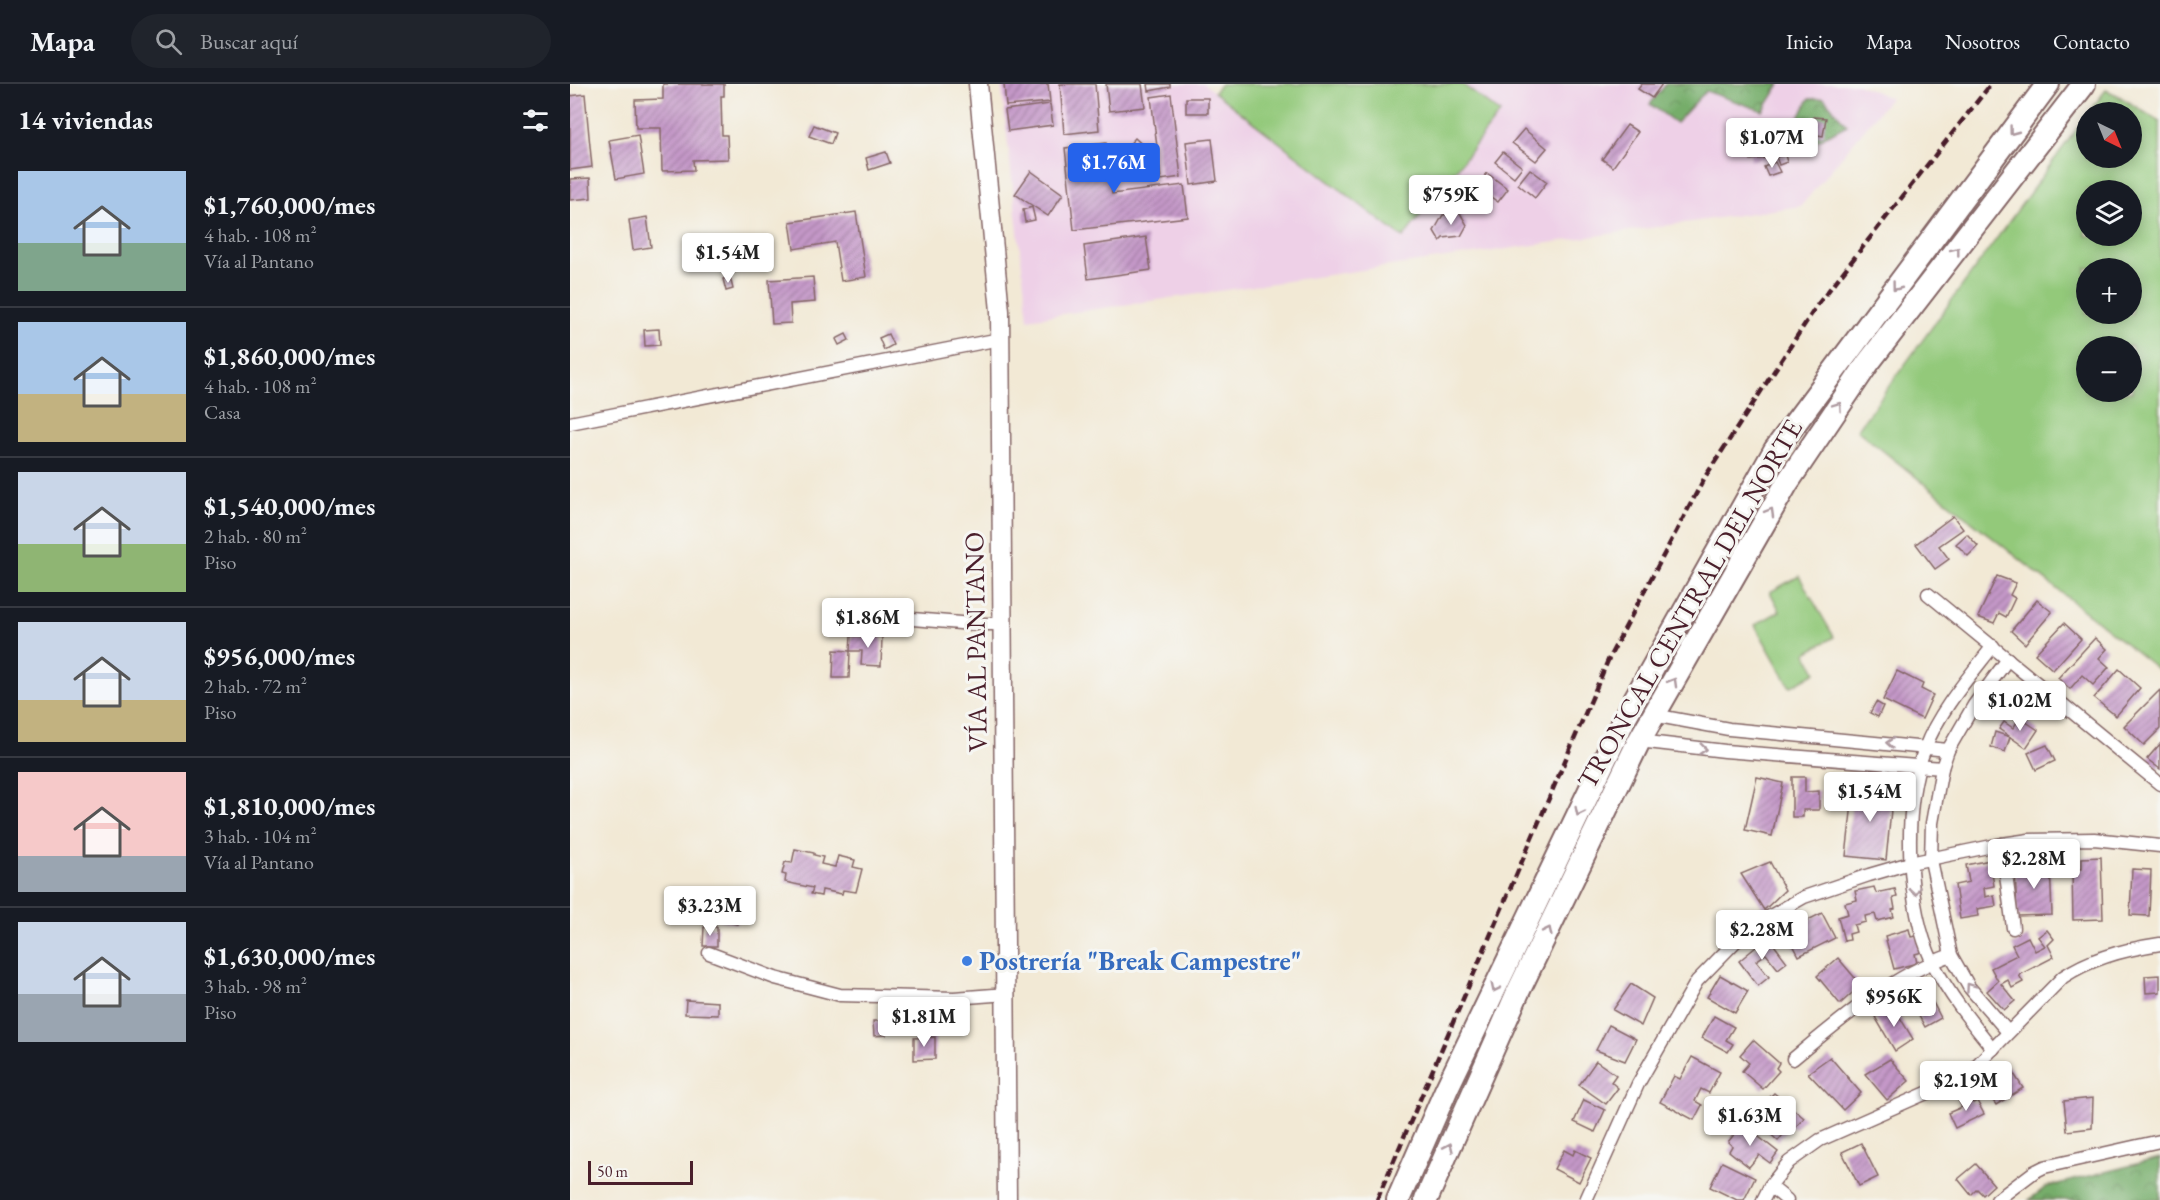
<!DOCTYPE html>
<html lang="es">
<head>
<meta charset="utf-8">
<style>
	body { margin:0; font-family:"EB Garamond",serif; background:#20242c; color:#f1f3f6; height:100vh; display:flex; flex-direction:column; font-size:22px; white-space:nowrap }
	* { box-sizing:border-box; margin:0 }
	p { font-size:20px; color:#9ea1a6 }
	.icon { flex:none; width:33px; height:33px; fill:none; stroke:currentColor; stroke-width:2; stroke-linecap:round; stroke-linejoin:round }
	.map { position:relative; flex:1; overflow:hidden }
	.details { display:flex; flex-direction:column; background:#171b24; width:570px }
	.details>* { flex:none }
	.needle { width:39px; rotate:137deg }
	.controls { position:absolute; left:1506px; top:18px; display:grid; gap:12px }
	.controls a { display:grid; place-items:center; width:66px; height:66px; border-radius:50%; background:#171b24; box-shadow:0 3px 15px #0003; font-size:30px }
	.scale { position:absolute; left:18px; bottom:15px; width:105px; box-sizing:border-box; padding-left:6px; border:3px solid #4a1f2b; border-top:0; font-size:16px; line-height:21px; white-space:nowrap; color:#4a1f2b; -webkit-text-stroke:4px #f6f6f2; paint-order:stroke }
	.price { position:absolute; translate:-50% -51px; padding:0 14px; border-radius:6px; background:#fff; color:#222; font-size:20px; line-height:39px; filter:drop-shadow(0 2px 3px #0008) }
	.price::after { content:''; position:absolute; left:50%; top:36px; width:18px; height:14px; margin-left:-9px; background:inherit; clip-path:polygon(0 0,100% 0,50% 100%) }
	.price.current { background:#2563eb; color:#fff }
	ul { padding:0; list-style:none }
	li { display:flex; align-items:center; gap:18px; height:150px; padding:0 18px }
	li+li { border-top:2px solid #363941 }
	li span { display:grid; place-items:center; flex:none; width:168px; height:120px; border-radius:0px; color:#555 }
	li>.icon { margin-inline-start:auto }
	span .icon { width:72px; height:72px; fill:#fffc; stroke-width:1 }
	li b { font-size:26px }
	h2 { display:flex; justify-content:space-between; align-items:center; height:72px; padding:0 18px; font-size:26px }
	header { display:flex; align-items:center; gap:36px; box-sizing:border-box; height:84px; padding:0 30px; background:#171b24; border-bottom:2px solid #363941 }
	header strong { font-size:28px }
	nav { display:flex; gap:33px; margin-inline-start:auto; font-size:21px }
	.search { width:420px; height:54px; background:#20242c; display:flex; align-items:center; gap:15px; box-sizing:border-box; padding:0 21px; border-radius:33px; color:#9ea1a6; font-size:22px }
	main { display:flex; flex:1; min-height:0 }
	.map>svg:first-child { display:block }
	.built { fill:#eed0e7 }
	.grass { fill:#93c97a; stroke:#6e7452; stroke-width:1.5; fill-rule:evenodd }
	.forest { fill:url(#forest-crowns); stroke:#60664a; stroke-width:1.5 }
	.building { fill:url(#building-hatch) }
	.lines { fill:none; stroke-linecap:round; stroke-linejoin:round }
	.street-casing { stroke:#856666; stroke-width:15 }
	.secondary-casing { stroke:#856666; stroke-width:21 }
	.highway-casing { stroke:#856666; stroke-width:26 }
	.street { stroke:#fff; stroke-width:12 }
	.secondary { stroke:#fff; stroke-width:18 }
	.highway { stroke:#fff; stroke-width:22 }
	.rail { stroke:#4a1f2b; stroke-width:4.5; stroke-dasharray:9 4.5; stroke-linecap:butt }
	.oneway { stroke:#ae9aa0 }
	.shop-dot { fill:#3f7fe0; stroke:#f6f6f2; stroke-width:2 }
	.labels { text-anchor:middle; stroke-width:6; stroke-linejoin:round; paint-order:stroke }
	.street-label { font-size:27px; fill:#4a1f2b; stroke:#f6f6f2 }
	.shop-label { font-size:27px; font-weight:bold; fill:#366cbe; stroke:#f6f6f2; text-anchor:start }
</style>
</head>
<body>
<header>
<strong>Mapa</strong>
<div class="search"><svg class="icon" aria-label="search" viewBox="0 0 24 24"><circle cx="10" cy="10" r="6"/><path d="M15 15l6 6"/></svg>Buscar aquí</div>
<nav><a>Inicio</a><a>Mapa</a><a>Nosotros</a><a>Contacto</a></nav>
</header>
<main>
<section class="details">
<h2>14 viviendas<svg class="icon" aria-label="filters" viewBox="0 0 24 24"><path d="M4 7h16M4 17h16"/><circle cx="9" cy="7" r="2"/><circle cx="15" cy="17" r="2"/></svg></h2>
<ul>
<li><span style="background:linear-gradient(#a9c7e8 60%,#7fa58c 0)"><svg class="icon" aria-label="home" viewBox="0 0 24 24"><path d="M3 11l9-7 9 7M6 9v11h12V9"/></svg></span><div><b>$1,760,000/mes</b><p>4 hab. · 108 m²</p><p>Vía al Pantano</p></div></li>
<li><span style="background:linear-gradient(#a9c7e8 60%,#c2b280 0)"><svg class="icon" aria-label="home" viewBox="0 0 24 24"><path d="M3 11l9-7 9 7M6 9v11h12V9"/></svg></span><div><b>$1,860,000/mes</b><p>4 hab. · 108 m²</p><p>Casa</p></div></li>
<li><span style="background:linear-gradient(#c9d6e8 60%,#8fb573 0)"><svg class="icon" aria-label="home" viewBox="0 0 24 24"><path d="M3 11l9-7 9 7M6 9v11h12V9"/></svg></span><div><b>$1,540,000/mes</b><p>2 hab. · 80 m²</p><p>Piso</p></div></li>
<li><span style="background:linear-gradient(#c9d6e8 65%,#c2b280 0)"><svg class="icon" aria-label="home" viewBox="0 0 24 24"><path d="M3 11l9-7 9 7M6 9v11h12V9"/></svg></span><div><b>$956,000/mes</b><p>2 hab. · 72 m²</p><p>Piso</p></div></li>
<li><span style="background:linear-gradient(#f6c9c9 70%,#9aa5b1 0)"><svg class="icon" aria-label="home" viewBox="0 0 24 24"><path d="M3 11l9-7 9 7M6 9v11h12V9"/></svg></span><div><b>$1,810,000/mes</b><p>3 hab. · 104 m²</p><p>Vía al Pantano</p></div></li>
<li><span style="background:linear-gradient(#c9d6e8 60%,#9aa5b1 0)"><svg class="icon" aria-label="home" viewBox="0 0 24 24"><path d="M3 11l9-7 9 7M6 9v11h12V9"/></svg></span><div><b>$1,630,000/mes</b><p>3 hab. · 98 m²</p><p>Piso</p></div></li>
</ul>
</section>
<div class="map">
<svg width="1590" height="1116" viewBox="0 0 1590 1116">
	<defs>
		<pattern id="forest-crowns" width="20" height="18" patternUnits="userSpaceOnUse" patternTransform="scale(1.5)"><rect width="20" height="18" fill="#76ad6a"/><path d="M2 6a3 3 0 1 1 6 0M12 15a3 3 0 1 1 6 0" fill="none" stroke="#638c57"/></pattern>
		<pattern id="building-hatch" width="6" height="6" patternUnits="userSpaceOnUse" patternTransform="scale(1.5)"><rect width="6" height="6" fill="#c498c8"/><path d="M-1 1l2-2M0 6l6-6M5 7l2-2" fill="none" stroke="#a17ba3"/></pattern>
	</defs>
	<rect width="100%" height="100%" fill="#f6f6f2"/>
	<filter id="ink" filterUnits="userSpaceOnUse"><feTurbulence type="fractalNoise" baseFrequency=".0167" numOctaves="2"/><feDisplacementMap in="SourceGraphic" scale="12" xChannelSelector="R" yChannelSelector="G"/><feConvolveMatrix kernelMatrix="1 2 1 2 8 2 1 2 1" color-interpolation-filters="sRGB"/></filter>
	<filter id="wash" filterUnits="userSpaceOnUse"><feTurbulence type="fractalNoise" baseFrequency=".008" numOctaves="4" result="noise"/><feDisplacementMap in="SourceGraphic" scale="24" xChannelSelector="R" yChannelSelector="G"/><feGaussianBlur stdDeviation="1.35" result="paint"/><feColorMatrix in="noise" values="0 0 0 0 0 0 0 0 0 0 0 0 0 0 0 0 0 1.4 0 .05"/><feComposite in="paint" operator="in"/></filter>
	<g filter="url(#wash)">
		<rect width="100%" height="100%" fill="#f2e9d5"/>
		<!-- built -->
		<polygon class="built" points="431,0 634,0 644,8 651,0 1288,0 1320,14 1231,122 458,235"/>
		<!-- grass -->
		<g class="grass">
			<polygon points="651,0 892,0 930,29 833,154 644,8"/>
			<path d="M1536 6 1547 11 1590 38V587L1287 346 1516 32V74H1562V28H1519ZM1562 106V152H1516V106ZM1516 184H1562V230H1516ZM1516 262H1562V308H1516Z"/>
			<polygon points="1229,492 1264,553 1236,569 1246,588 1220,603 1185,541 1210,527 1200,508"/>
		</g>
		<!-- forest -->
		<g class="forest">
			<polygon points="1096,0 1210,0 1193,27 1136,7 1106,39 1080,20"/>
			<polygon points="1254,14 1277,41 1225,68 1215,60 1239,15"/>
			<polygon points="1590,1074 1590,1116 1459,1116 1476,1103"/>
		</g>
		<g id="blocks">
			<!-- building -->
			<g class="building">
				<polygon points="93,0 154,0 154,12 151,12 152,51 157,51 158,75 123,76 124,86 92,87 91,44 66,44 65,16 93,15"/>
				<polygon points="434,0 478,0 480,18 436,22"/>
				<polygon points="490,0 525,0 529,46 494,50"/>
				<polygon points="536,0 572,0 575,23 539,27"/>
				<polygon points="578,0 600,0 600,3 579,7"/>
				<polygon points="1072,0 1092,0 1082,14 1068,5"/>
				<polygon points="15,10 22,83 0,86 0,12"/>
				<polygon points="601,10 611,93 591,96 581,13"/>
				<rect x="616" y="14" width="22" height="15"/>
				<polygon points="480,20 483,41 438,47 435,26"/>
				<polygon points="1243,33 1256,34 1253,52 1241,50"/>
				<polygon points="244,41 265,49 261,60 239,52"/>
				<polygon points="1057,41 1068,48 1043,83 1032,75"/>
				<polygon points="954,45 977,64 966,77 942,59"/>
				<polygon points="68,51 74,90 46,95 39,56"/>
				<polygon points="565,54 580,68 568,80 554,66"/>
				<polygon points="642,55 647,97 621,101 616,58"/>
				<polygon points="536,59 542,110 614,101 618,133 504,146 495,64"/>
				<polygon points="1195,60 1196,74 1181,76 1180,61"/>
				<polygon points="316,68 320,79 299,86 296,74"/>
				<polygon points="933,68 952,83 944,93 925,78"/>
				<polygon points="1215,71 1217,78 1209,81 1206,73"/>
				<polygon points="1205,78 1210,88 1198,92 1194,83"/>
				<polygon points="960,85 977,98 965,114 948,100"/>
				<polygon points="461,87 493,110 478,132 445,110"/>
				<polygon points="917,89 938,105 928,118 907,103"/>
				<polygon points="20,94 21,114 0,116 0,95"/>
				<polygon points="462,123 465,136 455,138 453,126"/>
				<polygon points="286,128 296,193 271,197 265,158 224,165 220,138"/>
				<polygon points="890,129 897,141 891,152 873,154 870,157 864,147 873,131"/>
				<polygon points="77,133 81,163 63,166 59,136"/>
				<polygon points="576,153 581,186 518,195 514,162"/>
				<polygon points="160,193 163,205 156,207 153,195"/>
				<polygon points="243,193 245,218 220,220 221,239 202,240 199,196"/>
				<polygon points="89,245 90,261 75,262 74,246"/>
				<polygon points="276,250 279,256 269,261 266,255"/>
				<polygon points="318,250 323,261 314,266 309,254"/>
				<polygon points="1383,432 1393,445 1369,462 1379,475 1365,485 1346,460"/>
				<polygon points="1397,450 1408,462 1398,472 1386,460"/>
				<polygon points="1427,492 1446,499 1440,511 1445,514 1436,533 1429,529 1424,539 1408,533"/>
				<polygon points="1467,516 1482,528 1455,560 1441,547"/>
				<polygon points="1494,539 1511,555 1483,586 1465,570"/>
				<polygon points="281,552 312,553 311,582 291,581 292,567 280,567"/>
				<polygon points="1525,554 1537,565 1529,574 1539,583 1523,601 1512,591 1500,605 1488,594"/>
				<polygon points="264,566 280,567 279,594 263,594"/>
				<polygon points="1549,585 1570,604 1546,632 1524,614"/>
				<polygon points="1327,587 1353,600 1351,605 1363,611 1352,635 1313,616"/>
				<polygon points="1590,606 1590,645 1574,661 1554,642"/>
				<polygon points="1306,618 1313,622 1308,633 1300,629"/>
				<polygon points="1450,634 1468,646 1456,664 1429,645 1434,638 1443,644"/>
				<polygon points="1425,648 1440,653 1435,668 1421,663"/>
				<polygon points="1590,660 1590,685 1577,675"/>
				<polygon points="1477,661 1485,677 1466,686 1458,669"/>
				<polygon points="1187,693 1213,699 1202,752 1175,746"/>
				<polygon points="1222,693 1235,693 1235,708 1249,707 1249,726 1233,726 1233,733 1222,733"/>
				<polygon points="1284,702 1323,706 1316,776 1276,772"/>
				<polygon points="225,765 244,769 244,771 253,773 251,780 265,783 268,772 285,776 283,783 292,785 286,808 273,806 272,810 252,806 251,812 241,810 243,804 215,798 216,791 212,790 215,778 222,779"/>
				<polygon points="1531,773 1533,835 1503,836 1502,785 1512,785 1512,774"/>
				<polygon points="1420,776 1424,802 1414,804 1415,813 1424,811 1426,822 1407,825 1408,832 1390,835 1385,801 1399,798 1396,781"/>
				<polygon points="1200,778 1215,806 1194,826 1171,790"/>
				<polygon points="1480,780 1482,831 1447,832 1445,781"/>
				<polygon points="1562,785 1581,786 1579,832 1560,831"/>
				<polygon points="1304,803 1306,809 1325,805 1327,813 1323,814 1325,825 1322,826 1324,833 1307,837 1305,830 1295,832 1296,838 1284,841 1286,848 1279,850 1280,856 1274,857 1268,833 1278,830 1275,819 1287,816 1285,807"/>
				<polygon points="157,809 174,814 167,840 150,836"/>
				<polygon points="1252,829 1265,854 1229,872 1216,847"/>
				<polygon points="134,843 147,843 147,862 133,862"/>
				<polygon points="1339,845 1341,853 1347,852 1352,868 1345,870 1347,879 1324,885 1315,852"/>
				<polygon points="1477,846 1484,855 1478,861 1484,873 1449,891 1453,898 1442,904 1438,896 1431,900 1445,917 1434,926 1417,907 1428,897 1421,884 1447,871 1442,861 1458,853 1465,867 1475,862 1468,853"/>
				<polygon points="1198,853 1217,878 1208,885 1196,870 1186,877 1199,893 1188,902 1169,877"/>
				<polygon points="1268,874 1291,901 1270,920 1247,892"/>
				<polygon points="1150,891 1178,907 1165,929 1137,913"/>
				<polygon points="1590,891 1590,908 1576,909 1575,892"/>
				<polygon points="1061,900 1083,914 1071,942 1043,926"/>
				<polygon points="1355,903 1371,934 1355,943 1338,912"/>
				<polygon points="116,916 148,918 148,931 115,930"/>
				<polygon points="1323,922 1343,955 1325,967 1305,933"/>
				<polygon points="1144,932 1164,943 1156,956 1163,960 1158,968 1132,954"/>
				<polygon points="303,937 315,937 316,951 304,952"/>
				<polygon points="1039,941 1066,955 1055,977 1026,966"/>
				<polygon points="365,953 365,975 344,976 344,954"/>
				<polygon points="1183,956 1209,979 1206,984 1209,987 1193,1005 1172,987 1179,979 1170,971"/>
				<polygon points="1122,973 1150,988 1139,1009 1131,1005 1125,1017 1132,1021 1124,1036 1090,1018 1104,992 1110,995"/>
				<polygon points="1260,973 1291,1009 1273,1026 1238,989"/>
				<polygon points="1320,975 1339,997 1317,1016 1295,990"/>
				<polygon points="1026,977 1046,991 1041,998 1048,1004 1036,1020 1009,1001"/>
				<polygon points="1439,982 1453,1004 1426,1021 1412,1000"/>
				<polygon points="1204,1009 1234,1034 1224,1045 1220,1042 1208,1057 1193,1043 1203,1031 1192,1021"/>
				<polygon points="1398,1010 1403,1019 1407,1017 1414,1030 1385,1044 1378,1029 1392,1023 1388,1015"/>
				<polygon points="1523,1014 1522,1044 1497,1047 1494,1017"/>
				<polygon points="1014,1016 1035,1026 1025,1048 1004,1038"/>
				<polygon points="1170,1043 1178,1049 1180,1046 1208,1068 1200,1079 1189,1071 1179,1083 1159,1067 1162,1062 1158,1058"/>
				<polygon points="1291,1059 1308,1093 1289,1102 1272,1068"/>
				<polygon points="994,1066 1003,1071 1005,1066 1021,1074 1009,1098 984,1085"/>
				<polygon points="1152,1078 1185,1094 1174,1116 1167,1116 1140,1103"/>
				<polygon points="1406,1080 1424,1101 1413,1111 1407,1105 1401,1111 1388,1095"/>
			</g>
		</g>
	</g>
	<g filter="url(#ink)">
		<use href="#blocks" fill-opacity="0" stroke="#856666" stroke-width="1.5"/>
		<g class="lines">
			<!-- street casing -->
			<g class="street-casing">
				<g id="street">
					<polyline points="0,339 430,255"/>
					<polyline points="1358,510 1590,700"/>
					<polyline points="307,532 402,540 433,540"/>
					<path d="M1423 562C1399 593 1369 627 1355 664 1332 723 1336 822 1363 879 1379 911 1401 938 1423 965"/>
					<polyline points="1083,631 1159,645 1378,666"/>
					<polyline points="1069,657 1155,667 1372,684"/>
					<polyline points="1432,760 1443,844"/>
					<polyline points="139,869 205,894 270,911 384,914 437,910"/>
					<polyline points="1438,948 1399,903 1381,871 1361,776 1362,739 1372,684 1378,666 1404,621 1438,575"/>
					<path d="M1223 975C1271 935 1320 893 1381 871"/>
					<polyline points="1200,1102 1217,1116"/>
					<polyline points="1016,1116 1068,1000 1127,897 1166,857 1197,834 1234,813 1299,791 1340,779 1432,760 1459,756 1524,755 1590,762"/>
					<path d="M1193 1116 1200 1102 1219 1078 1250 1056 1377 1000 1403 985 1493 893C1521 874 1556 865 1590 860"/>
					<polyline points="1427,1116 1464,1088 1474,1083 1590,1057"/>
				</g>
			</g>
			<!-- secondary casing -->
			<g class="secondary-casing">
				<polyline id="secondary" points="408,0 430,227 437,1116"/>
			</g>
			<!-- highway casing -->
			<g class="highway-casing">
				<g id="highway">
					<polyline points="828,1116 877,1004 1056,631 1205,366 1478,0"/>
					<polyline points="856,1116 948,908 1069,657 1217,399 1298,279 1514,0"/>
				</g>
			</g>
			<!-- street -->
			<use href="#street" class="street"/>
			<!-- secondary -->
			<use href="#secondary" class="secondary"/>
			<!-- highway -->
			<use href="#highway" class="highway"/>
			<!-- rail -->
			<polyline class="rail" points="807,1116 1039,574 1135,393 1248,220 1421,0"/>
		</g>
		<!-- one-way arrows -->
		<defs><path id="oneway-chevron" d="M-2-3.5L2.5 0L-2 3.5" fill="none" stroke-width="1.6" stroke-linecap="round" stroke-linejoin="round" transform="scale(1.5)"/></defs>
		<g class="oneway">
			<use href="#oneway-chevron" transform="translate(1443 47) rotate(127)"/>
			<use href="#oneway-chevron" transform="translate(1386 167) rotate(-52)"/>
			<use href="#oneway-chevron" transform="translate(1326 203) rotate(127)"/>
			<use href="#oneway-chevron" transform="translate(1268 322) rotate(-55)"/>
			<use href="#oneway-chevron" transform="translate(1200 428) rotate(-60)"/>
			<use href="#oneway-chevron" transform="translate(1103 598) rotate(-60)"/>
			<use href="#oneway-chevron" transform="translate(1320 659) rotate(-175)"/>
			<use href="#oneway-chevron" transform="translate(1133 665) rotate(6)"/>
			<use href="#oneway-chevron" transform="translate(1009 728) rotate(116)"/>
			<use href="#oneway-chevron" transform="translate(1345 807) rotate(81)"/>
			<use href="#oneway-chevron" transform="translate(978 847) rotate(-64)"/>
			<use href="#oneway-chevron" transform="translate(1400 903) rotate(-125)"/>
			<use href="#oneway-chevron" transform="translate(925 904) rotate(116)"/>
			<use href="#oneway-chevron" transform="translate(879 1063) rotate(-66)"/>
		</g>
	</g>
	<!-- markers -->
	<circle class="shop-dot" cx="397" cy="877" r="6"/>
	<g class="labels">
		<!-- street labels -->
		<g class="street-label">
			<text transform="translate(1120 520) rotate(-60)" y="9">TRONCAL CENTRAL DEL NORTE</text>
			<text transform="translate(406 558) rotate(-91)" y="9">VÍA AL PANTANO</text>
		</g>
		<!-- shop labels -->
		<g class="shop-label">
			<text x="409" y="886">Postrería "Break Campestre"</text>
		</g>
	</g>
</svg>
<div class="controls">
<a><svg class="needle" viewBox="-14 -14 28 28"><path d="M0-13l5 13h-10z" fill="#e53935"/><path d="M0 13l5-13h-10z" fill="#9ea1a6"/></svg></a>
<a><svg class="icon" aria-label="layers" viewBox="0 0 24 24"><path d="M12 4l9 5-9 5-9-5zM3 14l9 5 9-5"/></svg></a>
<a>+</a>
<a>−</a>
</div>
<div class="scale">50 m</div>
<b class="price" style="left:1202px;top:85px">$1.07M</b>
<b class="price current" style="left:544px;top:110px">$1.76M</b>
<b class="price" style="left:881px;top:142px">$759K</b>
<b class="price" style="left:158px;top:200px">$1.54M</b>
<b class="price" style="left:298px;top:565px">$1.86M</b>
<b class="price" style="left:1450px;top:648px">$1.02M</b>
<b class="price" style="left:1300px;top:739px">$1.54M</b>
<b class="price" style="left:1464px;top:806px">$2.28M</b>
<b class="price" style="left:140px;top:853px">$3.23M</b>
<b class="price" style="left:1192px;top:877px">$2.28M</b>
<b class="price" style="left:1324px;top:944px">$956K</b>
<b class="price" style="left:354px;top:964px">$1.81M</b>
<b class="price" style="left:1396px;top:1028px">$2.19M</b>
<b class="price" style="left:1180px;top:1063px">$1.63M</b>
</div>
</main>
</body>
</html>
